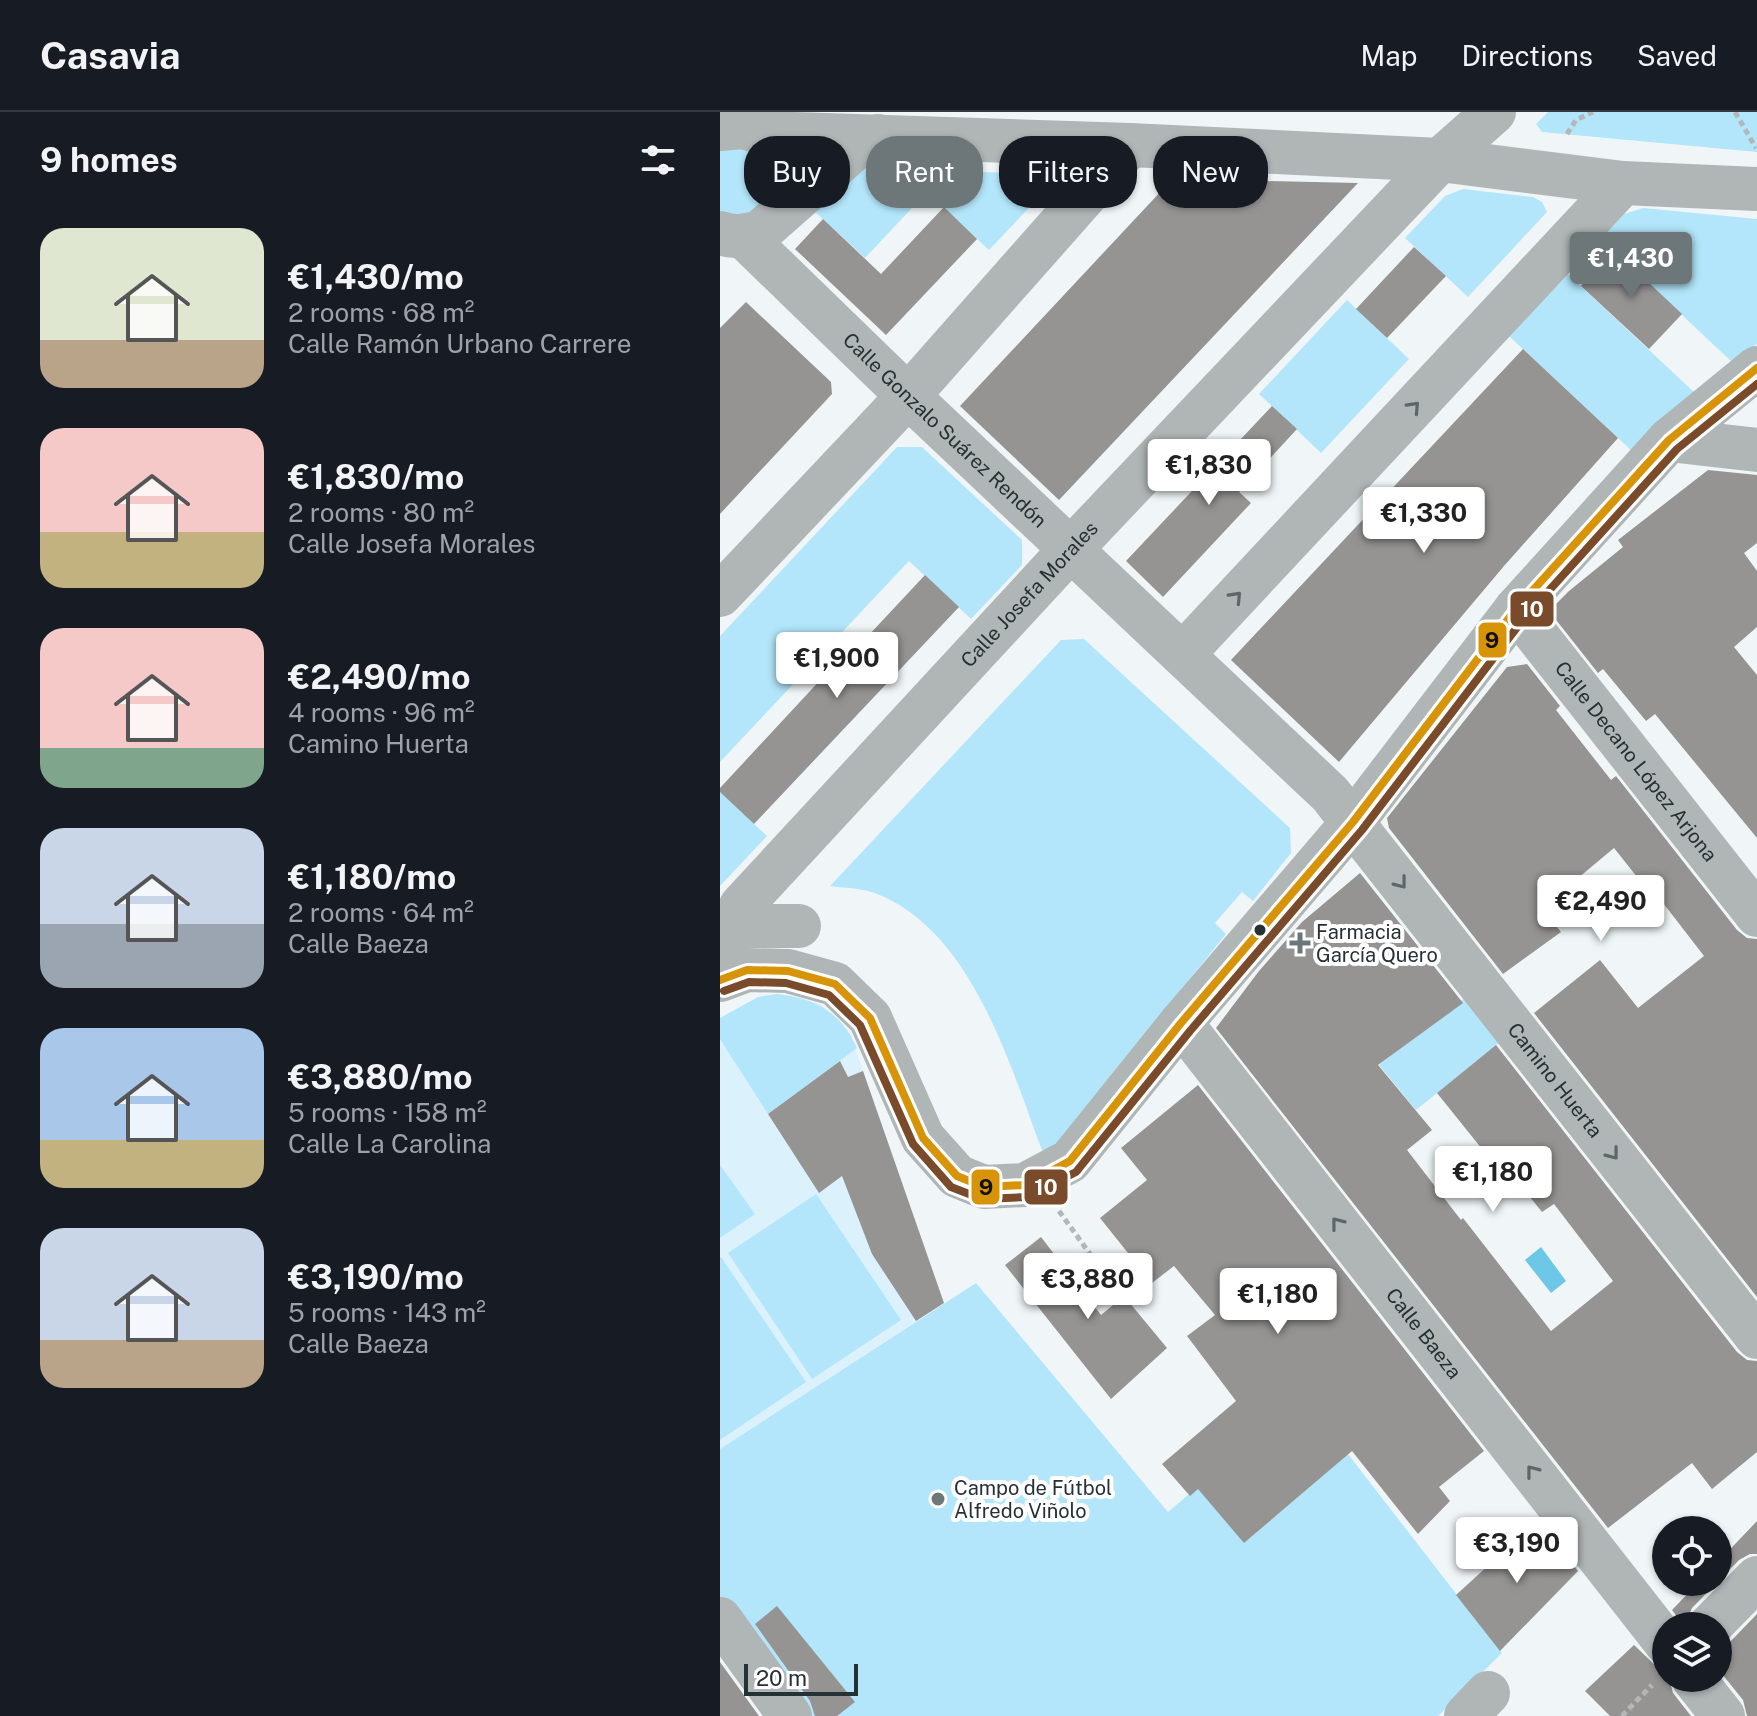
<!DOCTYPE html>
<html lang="en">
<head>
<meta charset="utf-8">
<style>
	body { margin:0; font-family:"Public Sans",sans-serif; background:#20242c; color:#f1f3f6; height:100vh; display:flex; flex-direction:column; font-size:30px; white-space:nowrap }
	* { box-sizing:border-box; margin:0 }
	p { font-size:26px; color:#9ea1a6 }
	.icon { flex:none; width:44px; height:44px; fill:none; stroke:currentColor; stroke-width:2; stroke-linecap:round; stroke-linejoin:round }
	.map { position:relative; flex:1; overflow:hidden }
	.side { display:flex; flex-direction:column; background:#171b24; width:720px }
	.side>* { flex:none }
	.guide { position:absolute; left:24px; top:24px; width:760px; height:72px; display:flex; gap:16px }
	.fabs { position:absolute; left:932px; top:1404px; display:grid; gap:16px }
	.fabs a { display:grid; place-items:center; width:80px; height:80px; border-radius:50%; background:#171b24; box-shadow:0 2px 6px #0004; font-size:40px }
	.scale { position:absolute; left:24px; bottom:20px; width:114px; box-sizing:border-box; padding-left:8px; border:4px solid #263135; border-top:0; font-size:22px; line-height:28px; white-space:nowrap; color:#263135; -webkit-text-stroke:6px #fff; paint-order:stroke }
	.price { position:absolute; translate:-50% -68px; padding:0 18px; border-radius:8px; background:#fff; color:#222; font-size:26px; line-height:52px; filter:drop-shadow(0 2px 4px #0008) }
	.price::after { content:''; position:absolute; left:50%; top:48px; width:24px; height:18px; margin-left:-12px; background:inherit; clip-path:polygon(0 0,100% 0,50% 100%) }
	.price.active { background:#6d7679; color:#fff }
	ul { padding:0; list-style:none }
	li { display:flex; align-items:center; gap:24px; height:200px; padding:0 40px }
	li span { display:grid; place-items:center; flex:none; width:224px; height:160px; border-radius:24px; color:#555 }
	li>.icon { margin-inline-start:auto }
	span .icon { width:96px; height:96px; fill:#fffc; stroke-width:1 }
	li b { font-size:34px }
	h2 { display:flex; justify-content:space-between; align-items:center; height:96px; padding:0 40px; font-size:34px }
	.pill { padding:0 28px; border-radius:32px; background:#171b24; box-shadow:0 2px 6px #0004; font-size:28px; line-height:72px }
	.pill.active { background:#6d7679; color:#fff }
	header { display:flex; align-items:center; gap:48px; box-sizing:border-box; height:112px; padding:0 40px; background:#171b24; border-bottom:2px solid #363941 }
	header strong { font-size:38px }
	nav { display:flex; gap:44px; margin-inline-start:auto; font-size:28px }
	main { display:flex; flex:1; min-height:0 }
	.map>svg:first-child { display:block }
	.built { fill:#dbf2fc }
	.green { fill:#b3e6fa }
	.water { fill:#6cc8e6 }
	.building { fill:#959492 }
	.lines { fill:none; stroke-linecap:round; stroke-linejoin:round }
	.path { stroke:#b3b7b9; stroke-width:5; stroke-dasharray:6 4; stroke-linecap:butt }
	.minor { stroke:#b0b5b6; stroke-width:44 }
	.bus-1-casing { stroke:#fff; stroke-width:14 }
	.bus-2-casing { stroke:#fff; stroke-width:14 }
	.bus-1 { stroke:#d89408; stroke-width:8 }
	.bus-2 { stroke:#7a4b2a; stroke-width:8 }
	.oneway { stroke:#5d6669 }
	.bus-dot { fill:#263135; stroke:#fff; stroke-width:3 }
	.poi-dot { fill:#6d7679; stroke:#fff; stroke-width:3 }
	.labels { text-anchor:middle; stroke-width:8; stroke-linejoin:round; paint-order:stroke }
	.street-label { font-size:20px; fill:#263135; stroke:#fff }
	.poi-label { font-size:20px; fill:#263135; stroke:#fff; text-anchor:start }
	.line-badge { stroke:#fff; stroke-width:3 }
	.badge-label { font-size:22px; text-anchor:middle; font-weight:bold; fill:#fff }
	.pale-badge-label { font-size:22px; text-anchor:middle; font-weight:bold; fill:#111 }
</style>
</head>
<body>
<header>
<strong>Casavia</strong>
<nav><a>Map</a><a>Directions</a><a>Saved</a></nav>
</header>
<main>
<section class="side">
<h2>9 homes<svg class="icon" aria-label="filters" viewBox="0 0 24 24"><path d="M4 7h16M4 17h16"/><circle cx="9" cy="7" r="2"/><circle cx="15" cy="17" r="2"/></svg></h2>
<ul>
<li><span style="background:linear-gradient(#dfe7d0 70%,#b9a48a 0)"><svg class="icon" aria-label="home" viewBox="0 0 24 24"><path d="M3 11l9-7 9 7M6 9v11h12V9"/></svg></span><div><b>€1,430/mo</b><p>2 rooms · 68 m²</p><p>Calle Ramón Urbano Carrere</p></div></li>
<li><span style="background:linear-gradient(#f6c9c9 65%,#c2b280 0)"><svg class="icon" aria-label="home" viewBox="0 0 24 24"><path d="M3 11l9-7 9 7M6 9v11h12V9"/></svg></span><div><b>€1,830/mo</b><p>2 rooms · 80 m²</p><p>Calle Josefa Morales</p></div></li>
<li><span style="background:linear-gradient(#f6c9c9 75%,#7fa58c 0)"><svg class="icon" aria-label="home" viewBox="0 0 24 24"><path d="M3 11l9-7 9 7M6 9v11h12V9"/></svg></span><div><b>€2,490/mo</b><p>4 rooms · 96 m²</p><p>Camino Huerta</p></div></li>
<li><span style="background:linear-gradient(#c9d6e8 60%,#9aa5b1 0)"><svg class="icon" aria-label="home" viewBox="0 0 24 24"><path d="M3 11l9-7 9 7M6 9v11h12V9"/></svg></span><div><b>€1,180/mo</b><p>2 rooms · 64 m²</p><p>Calle Baeza</p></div></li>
<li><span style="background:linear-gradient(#a9c7e8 70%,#c2b280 0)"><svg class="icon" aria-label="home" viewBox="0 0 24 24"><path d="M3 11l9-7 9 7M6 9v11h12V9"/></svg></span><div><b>€3,880/mo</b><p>5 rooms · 158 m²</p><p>Calle La Carolina</p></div></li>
<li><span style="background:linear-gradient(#c9d6e8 70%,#b9a48a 0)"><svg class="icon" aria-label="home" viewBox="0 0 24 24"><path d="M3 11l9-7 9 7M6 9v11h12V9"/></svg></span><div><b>€3,190/mo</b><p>5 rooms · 143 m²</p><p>Calle Baeza</p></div></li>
</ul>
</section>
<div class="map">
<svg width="1037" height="1604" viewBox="0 0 1037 1604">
	<rect width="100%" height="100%" fill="#f0f6f8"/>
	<!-- built -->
	<polygon class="built" points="57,882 100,892 130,921 224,1191 0,1337 0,906 38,885"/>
	<!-- green -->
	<g class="green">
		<polygon points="828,0 1037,0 1037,40 822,20 816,12"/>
		<path d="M0 37H38C65 63 58 75 39 103L0 105Z"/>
		<polygon points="137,57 301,61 319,66 326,78 269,138 207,80 145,146 91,96"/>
		<polygon points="743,77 813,85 822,90 827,100 748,185 685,126 725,84"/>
		<polygon points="923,96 1037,107 1037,232 1012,250 880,126 904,102"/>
		<polygon points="848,162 975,281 913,340 789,224"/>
		<polygon points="627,188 689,247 601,341 539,282"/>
		<polygon points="177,335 202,335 302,428 302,453 251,507 189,449 0,650 0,524"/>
		<path d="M364 527 570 716 571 741 533 789 522 780 495 811 506 822 325 1046C290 955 253 816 152 780 139 776 123 776 110 774L341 528Z"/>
		<polygon points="0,680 47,724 0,774"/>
		<path d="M57 882C95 886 121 900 137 936L48 1002 0 927V906L38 885Z"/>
		<polygon points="747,884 785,926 696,998 659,953"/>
		<polygon points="0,1053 35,1102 0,1126"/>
		<polygon points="96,1082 181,1208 92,1267 8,1141"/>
		<polygon points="1,1145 86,1270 0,1328 0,1146"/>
		<polygon points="256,1171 448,1400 583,1284 782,1541 718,1604 86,1604 0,1489 0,1337"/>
	</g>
	<!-- water -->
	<polygon class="water" points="821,1135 846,1169 831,1181 805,1148"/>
	<!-- building -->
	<g class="building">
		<polygon points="466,67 484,84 499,68 638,71 339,388 240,294 444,76 451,83"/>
		<polygon points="224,95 257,127 166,223 75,137 103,107 161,162"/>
		<polygon points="694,135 726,164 667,226 636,197"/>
		<polygon points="894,138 962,202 929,237 861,174"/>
		<polygon points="26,190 111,270 112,282 0,402 0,216"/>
		<polygon points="803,237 898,326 784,454 619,650 511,548"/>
		<polygon points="552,294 577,317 519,380 531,391 443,485 406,449"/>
		<polygon points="988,358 1037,363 1037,431 1024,441 1037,459 1037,515 1014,535 1037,563 1037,726 935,602 926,609 883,557 878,561 829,499 849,479 903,435 898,428"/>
		<polygon points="205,463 239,495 34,712 0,680 0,676 143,522 147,525"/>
		<polygon points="807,552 840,594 836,598 891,668 896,664 1017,818 1027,826 1037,827 1037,1185 814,901 880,848 918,896 984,844 940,787 937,790 894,736 822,796 841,820 783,862 669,716 667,706 787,555"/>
		<polygon points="640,761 743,891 658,953 712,1018 687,1038 741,1108 743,1106 831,1219 893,1169 834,1092 822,1100 805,1079 799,1083 717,981 776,933 1017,1240 1027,1248 1037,1249 1037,1340 992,1377 972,1351 888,1416 496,916 539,859 582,810"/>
		<polygon points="120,949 128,965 143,959 224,1191 196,1209 152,1142 122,1064 99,1081 48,1002"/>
		<polygon points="478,973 764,1339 719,1375 730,1389 698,1422 632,1339 524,1431 478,1377 470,1384 442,1352 516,1289 467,1224 495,1203 454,1154 432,1171 380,1106 427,1068 401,1036"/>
		<polygon points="321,1125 381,1203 404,1184 447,1236 391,1287 285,1153"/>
		<polygon points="818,1408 858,1459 780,1539 736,1483"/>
		<polygon points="1037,1409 1037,1442 1030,1442 1019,1448 972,1496 964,1514 952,1498 979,1470 998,1470 998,1450"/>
		<polygon points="57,1494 135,1590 117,1604 95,1604 90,1589 35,1512"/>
		<polygon points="1037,1502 1037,1604 1027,1604 1023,1588 998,1557 998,1537 1008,1532"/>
		<polygon points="914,1533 936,1554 946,1555 946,1566 949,1566 953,1581 971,1604 890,1604 865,1579"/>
		<polygon points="0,1550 39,1604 0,1604"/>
	</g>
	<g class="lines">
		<!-- path -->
		<g class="path">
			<polyline points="1015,0 1036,36"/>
			<polyline points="847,22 856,8 873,0"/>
			<polyline points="339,1099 378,1153"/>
			<polyline points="902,1604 932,1573"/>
		</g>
		<!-- minor -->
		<g class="minor">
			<polyline points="0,17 23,15 44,21 410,33 720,48 903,71 1037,77"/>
			<path d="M0 121C14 126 25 124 40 120L132 39 158 24"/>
			<path id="s1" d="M23 124 188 284 610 682 1037 1225"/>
			<polyline points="949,328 1037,338"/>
			<polyline points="0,483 188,284 410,33"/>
			<path id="s2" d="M796 497 1037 803"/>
			<polyline points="463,542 903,71"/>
			<polyline points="12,814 79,814"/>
			<path id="s3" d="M0 843 21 794 351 437 720 48 774 0"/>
			<polyline points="0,868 27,858 68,859 115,872 150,906 203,1026 237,1064 264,1075 305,1073 350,1049 461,911 633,710 796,497 949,328 1037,256"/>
			<path id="s4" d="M461 911 946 1531"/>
			<polyline points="0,1507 70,1604"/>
			<polyline points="990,1514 1037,1466"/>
			<polyline points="973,1566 1003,1604"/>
			<polyline points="746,1604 768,1581"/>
		</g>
		<!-- bus-1 casing -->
		<g class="bus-1-casing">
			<polyline id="bus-1" points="0,868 27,858 68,859 115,872 150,906 203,1026 237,1064 264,1075 305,1073 350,1049 461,911 633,710 796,497 949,328 1037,256"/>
		</g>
		<!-- bus-2 casing -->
		<g class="bus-2-casing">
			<polyline id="bus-2" points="4,879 29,870 66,871 109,883 140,913 193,1032 231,1075 262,1087 307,1085 356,1060 470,919 642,718 805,505 957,337 1037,272"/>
		</g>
		<!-- bus-1 -->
		<use href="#bus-1" class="bus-1"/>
		<!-- bus-2 -->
		<use href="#bus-2" class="bus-2"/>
	</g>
	<!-- one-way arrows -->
	<defs><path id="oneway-chevron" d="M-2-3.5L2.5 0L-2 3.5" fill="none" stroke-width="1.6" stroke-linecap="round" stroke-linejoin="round" transform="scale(2)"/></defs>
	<g class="oneway">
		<use href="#oneway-chevron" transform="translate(694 295) rotate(-47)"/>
		<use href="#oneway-chevron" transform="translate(516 485) rotate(-47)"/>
		<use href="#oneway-chevron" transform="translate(681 771) rotate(52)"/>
		<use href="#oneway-chevron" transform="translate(893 1042) rotate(52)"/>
		<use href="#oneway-chevron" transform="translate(617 1111) rotate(-128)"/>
		<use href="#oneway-chevron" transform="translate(812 1359) rotate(-128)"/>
	</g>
	<!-- markers -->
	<circle class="bus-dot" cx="540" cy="818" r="7"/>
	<g class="poi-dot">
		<path d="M576 819h8v8h8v8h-8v8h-8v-8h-8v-8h8z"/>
		<circle cx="218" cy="1387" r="8"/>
	</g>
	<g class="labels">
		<!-- street labels -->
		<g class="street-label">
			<text dy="7" stroke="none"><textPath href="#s1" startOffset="280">Calle Gonzalo Suárez Rendón</textPath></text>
			<text dy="7" stroke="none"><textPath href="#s3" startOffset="478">Calle Josefa Morales</textPath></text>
			<text dy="7" stroke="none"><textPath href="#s2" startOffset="194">Calle Decano López Arjona</textPath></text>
			<text dy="7" stroke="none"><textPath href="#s1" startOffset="1174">Camino Huerta</textPath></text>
			<text dy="7" stroke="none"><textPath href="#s4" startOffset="394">Calle Baeza</textPath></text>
		</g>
		<!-- poi labels -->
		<g class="poi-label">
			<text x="596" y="827">Farmacia<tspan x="596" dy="23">García Quero</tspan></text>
			<text x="234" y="1383">Campo de Fútbol<tspan x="234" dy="23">Alfredo Viñolo</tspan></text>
		</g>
	</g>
	<g class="line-badge">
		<rect x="789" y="478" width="46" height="38" rx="8" fill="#7a4b2a"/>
		<rect x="757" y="509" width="31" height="38" rx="8" fill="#d89408"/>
		<rect x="250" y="1056" width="31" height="38" rx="8" fill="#d89408"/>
		<rect x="303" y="1056" width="46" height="38" rx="8" fill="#7a4b2a"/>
	</g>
	<g class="badge-label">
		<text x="812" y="505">10</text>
		<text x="326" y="1083">10</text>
	</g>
	<g class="pale-badge-label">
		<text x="772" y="536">9</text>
		<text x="266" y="1083">9</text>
	</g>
</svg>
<div class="fabs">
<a><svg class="icon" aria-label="locate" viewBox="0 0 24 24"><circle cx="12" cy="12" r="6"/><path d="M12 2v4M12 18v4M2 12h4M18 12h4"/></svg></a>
<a><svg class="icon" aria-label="layers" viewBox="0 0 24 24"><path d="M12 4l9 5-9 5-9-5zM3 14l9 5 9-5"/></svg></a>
</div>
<div class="scale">20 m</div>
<b class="price active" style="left:911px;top:188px">€1,430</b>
<b class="price" style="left:489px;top:395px">€1,830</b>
<b class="price" style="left:704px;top:443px">€1,330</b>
<b class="price" style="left:117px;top:588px">€1,900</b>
<b class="price" style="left:881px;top:831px">€2,490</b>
<b class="price" style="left:773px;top:1102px">€1,180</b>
<b class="price" style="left:368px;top:1209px">€3,880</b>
<b class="price" style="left:558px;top:1224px">€1,180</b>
<b class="price" style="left:797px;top:1473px">€3,190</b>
<div class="guide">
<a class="pill">Buy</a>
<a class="pill active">Rent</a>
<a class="pill">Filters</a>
<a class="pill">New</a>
</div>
</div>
</main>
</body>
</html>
